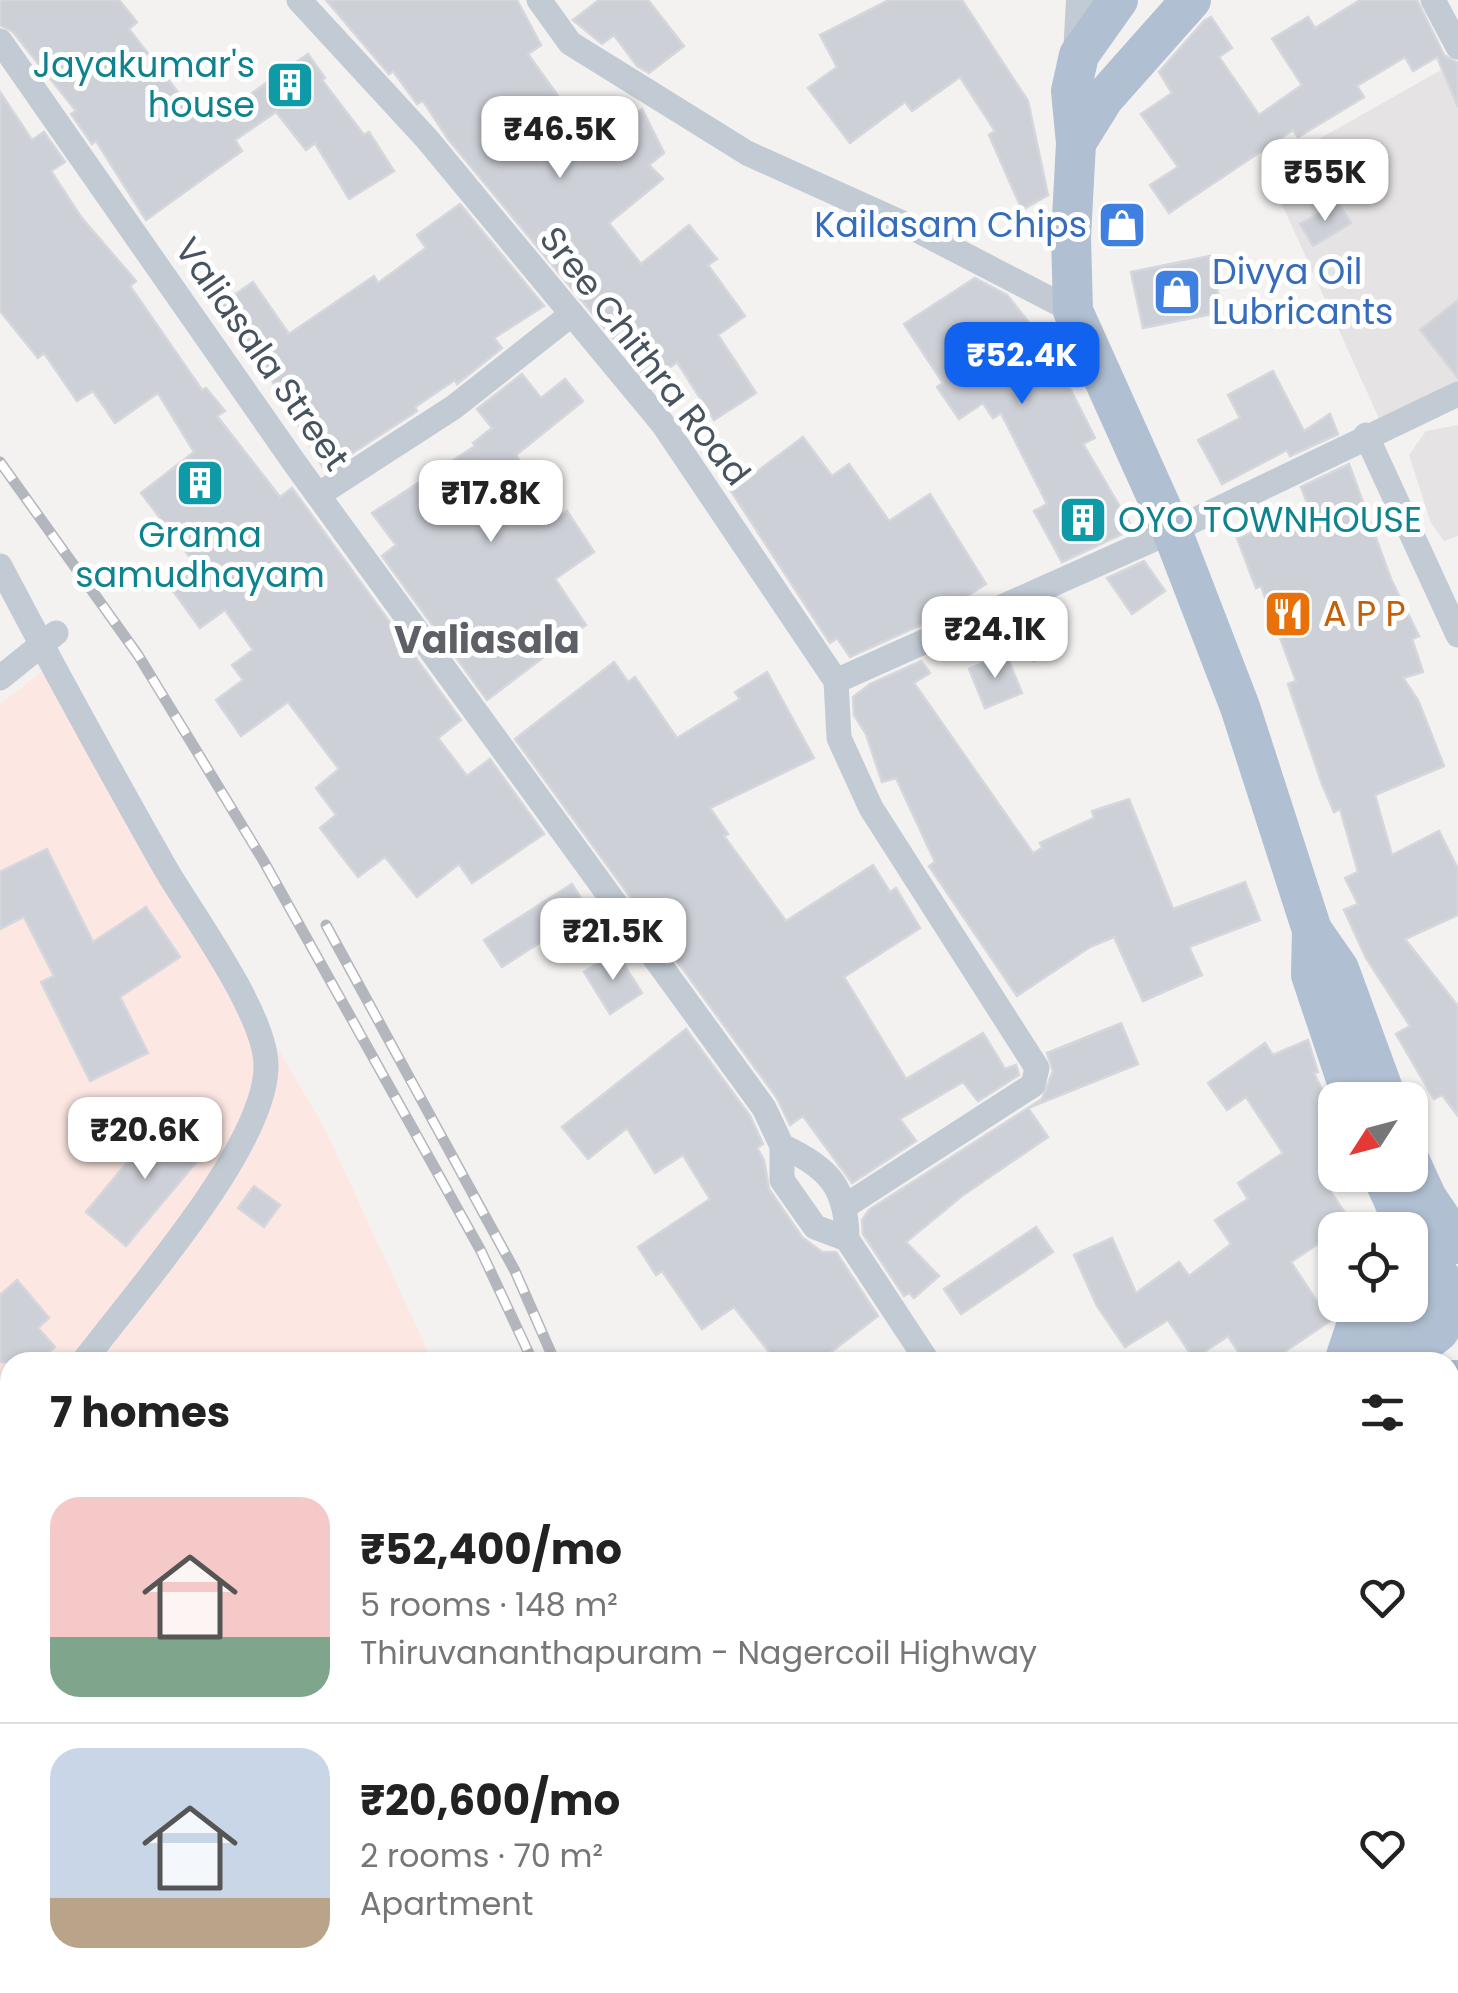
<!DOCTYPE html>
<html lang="en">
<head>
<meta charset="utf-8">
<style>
	body { margin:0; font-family:Poppins,sans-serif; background:#f2f2f2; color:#222; height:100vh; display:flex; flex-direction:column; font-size:38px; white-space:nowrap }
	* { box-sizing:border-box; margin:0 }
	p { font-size:32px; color:#767676 }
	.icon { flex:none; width:55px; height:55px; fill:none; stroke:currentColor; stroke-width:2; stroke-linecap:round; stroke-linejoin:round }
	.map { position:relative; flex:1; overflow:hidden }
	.side { position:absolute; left:0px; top:1352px; width:1460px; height:642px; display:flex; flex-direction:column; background:#fff; border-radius:30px 30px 0 0; box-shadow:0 2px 8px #0004 }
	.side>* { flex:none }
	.needle { width:65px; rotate:234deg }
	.buttons { position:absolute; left:1318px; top:1082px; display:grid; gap:20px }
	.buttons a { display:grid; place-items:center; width:110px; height:110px; border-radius:20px; background:#fff; box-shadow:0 2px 8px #0004; font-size:50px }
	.price { position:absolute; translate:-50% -85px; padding:0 22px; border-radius:20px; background:#fff; color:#222; font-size:32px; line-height:65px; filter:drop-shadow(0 2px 5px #0008) }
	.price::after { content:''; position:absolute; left:50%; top:60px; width:30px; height:22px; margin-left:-15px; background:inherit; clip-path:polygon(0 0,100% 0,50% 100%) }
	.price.active { background:#1163ef; color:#fff }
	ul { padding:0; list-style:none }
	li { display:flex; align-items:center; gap:30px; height:250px; padding:0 50px }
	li+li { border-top:2px solid #e0e0e0 }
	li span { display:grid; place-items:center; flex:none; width:280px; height:200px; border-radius:30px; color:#555 }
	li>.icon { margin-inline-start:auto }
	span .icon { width:120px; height:120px; fill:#fffc; stroke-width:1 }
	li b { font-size:42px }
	h2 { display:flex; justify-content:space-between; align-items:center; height:120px; padding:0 50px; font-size:42px }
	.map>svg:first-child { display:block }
	.education { fill:#e5e3e3 }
	.medical { fill:#fde7e3 }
	.building { fill:#cdd0d7; stroke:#d5d7dd; stroke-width:2.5 }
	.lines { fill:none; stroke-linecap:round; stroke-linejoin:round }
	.minor { stroke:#c2cbd4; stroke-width:25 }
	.tertiary { stroke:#c2cbd4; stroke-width:32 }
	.primary { stroke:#b0bfd1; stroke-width:40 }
	.rail-casing { stroke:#b3b6bc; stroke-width:11 }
	.rail { stroke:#fff; stroke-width:8; stroke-dasharray:22; stroke-linecap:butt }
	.labels { text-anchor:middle; stroke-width:10; stroke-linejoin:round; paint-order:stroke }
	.culture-label { font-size:35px; fill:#0d838f; stroke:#fff; text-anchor:end }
	.shop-label { font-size:35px; fill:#366cbe; stroke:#fff; text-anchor:end }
	.street-label { font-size:35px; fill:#485360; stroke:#fff }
	.food-label { font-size:35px; fill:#c56008; stroke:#fff; text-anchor:start }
	.neighbourhood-label { font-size:38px; font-weight:bold; fill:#5d6167; stroke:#fff }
</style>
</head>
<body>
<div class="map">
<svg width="1458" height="1993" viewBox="0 0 1458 1993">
	<rect width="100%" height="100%" fill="#f4f2f1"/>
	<!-- education -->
	<g class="education">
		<polygon points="1448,66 1458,86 1458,395 1381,423 1266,169"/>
		<polygon points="1458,425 1458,536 1444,541 1431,523 1409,455 1426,431"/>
	</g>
	<!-- medical -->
	<polygon class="medical" points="52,664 324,1127 433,1362 10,1362 10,1534 0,1534 0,704"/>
	<!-- building -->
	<g class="building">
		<polygon points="0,0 119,0 137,22 129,29 201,122 217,112 219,116 308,54 325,78 322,80 364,135 369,132 394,171 349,199 315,143 306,150 276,112 235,140 242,151 146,220 96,141 92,144 71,114 76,111 13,32 0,25"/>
		<polygon points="326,0 517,0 541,45 528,54 594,146 642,109 664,153 649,165 663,179 609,223 641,264 689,225 717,259 708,265 745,316 718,335 756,393 714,420 677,362 650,383 448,139 423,101 417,104 393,71 389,74"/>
		<polygon points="599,0 648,0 684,46 649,73 637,66 614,35 602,44 573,20"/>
		<polygon points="889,0 962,0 1028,101 1048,195 1022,210 989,135 995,131 960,77 912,111 905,102 850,143 808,88 837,67 820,35"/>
		<polygon points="1360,0 1417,0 1444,55 1458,63 1458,107 1437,57 1413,71 1405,57 1357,86 1364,97 1298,137 1293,130 1169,213 1150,185 1178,167 1141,114 1172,93 1159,72 1204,21 1211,17 1232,48 1219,57 1259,115 1302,85 1272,39 1308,17 1315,28"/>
		<polygon points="0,92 32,140 44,132 65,162 51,171 81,217 136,281 130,286 202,390 206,388 225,411 217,416 280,497 292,488 461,720 438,738 467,776 490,759 544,834 472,883 459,864 417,897 385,857 358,877 320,828 336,815 316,788 339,769 288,702 241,736 216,700 243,680 232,665 253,650 225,610 200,628 165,580 192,560 141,493 194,452 158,393 115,423 93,391 77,401 44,353 38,358 0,311"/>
		<polygon points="1338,203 1351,223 1313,246 1300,224"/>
		<polygon points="460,204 544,306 494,338 502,348 457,384 455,380 415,407 417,411 325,471 275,385 218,306 253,282 289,334 374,276 378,283 426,248 417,235"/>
		<polygon points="1210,256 1222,312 1143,328 1131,272"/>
		<polygon points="975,278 1007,295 1050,349 1095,438 1083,444 1133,529 1062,562 1034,511 1047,504 1001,413 993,418 983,403 959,419 937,387 943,383 904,324"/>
		<polygon points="1458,300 1458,378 1420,330"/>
		<polygon points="1273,371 1304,431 1330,414 1338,434 1290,456 1287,450 1222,484 1198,440 1240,418 1228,395"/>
		<polygon points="522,374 541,398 565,379 583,401 516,455 555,519 567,511 594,552 555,579 586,625 487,700 382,556 396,545 372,513 475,446 473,443 492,428 477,409"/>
		<polygon points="803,437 832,476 849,464 889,521 930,494 986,584 921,625 850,657 837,638 830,643 731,491"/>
		<polygon points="1349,464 1391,579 1419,636 1412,639 1423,672 1403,678 1418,700 1444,766 1375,795 1392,855 1439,831 1458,869 1458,915 1405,939 1458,1006 1458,1116 1442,1095 1434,1099 1396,1034 1410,1026 1366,958 1344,910 1358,904 1345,878 1358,872 1340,809 1334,812 1322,784 1288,684 1296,681 1261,586 1256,588 1237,538 1310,511 1301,487"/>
		<polygon points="1144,561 1165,591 1132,614 1107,578"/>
		<polygon points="1049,622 1062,646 1034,661 1022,636"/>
		<polygon points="1006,654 1022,693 985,708 969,669"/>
		<polygon points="921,661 930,673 914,683 1033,853 1042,848 1040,843 1094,818 1092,811 1129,799 1173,909 1245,882 1260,920 1189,947 1202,975 1143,1001 1114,937 1090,947 1017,996 929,866 935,862 896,778 882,782 866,734 854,715 853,697 870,684"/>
		<polygon points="614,662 628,682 635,677 677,738 740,699 735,692 767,672 814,758 710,808 728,834 724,836 786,921 873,865 890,892 896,888 920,928 844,977 906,1079 983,1033 1005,1069 1016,1065 1019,1075 978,1101 963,1082 900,1119 916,1141 852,1183 803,1116 790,1125 777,1098 515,739"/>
		<polygon points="47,849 93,942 146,907 180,957 120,997 148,1053 90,1081 41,982 54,976 24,917 0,929 0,872"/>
		<polygon points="572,884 589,911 502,967 484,940"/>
		<polygon points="616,952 642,993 610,1014 584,972"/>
		<polygon points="1121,1023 1138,1064 1028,1108 1048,1137 962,1196 906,1242 939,1276 914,1298 909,1293 904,1296 863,1234 862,1220 869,1210 1042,1099 1053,1071 1047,1053"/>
		<polygon points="686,1029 750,1116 763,1144 757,1148 764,1160 769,1189 802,1237 822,1252 836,1252 878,1316 818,1362 777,1362 734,1307 702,1329 662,1271 656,1275 638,1247 710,1199 683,1155 655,1173 627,1128 588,1159 562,1127"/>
		<polygon points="1308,1040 1318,1072 1314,1073 1329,1104 1322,1108 1329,1118 1322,1123 1335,1143 1335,1183 1328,1188 1351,1222 1291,1262 1330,1321 1283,1353 1289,1362 1245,1362 1228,1336 1194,1359 1168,1320 1125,1347 1097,1306 1074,1255 1112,1238 1136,1293 1179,1262 1189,1276 1231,1244 1215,1220 1248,1199 1238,1183 1283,1153 1246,1097 1227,1110 1208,1083 1265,1043 1273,1055"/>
		<polygon points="163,1119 204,1153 126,1246 86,1212"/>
		<polygon points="254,1186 280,1205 264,1227 238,1208"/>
		<polygon points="1036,1227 1053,1252 961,1314 944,1289"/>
		<polygon points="17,1280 49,1318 38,1328 55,1347 37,1362 0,1362 0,1295"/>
	</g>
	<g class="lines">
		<!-- minor -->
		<g class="minor">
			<polyline points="299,0 427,139 663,424 836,681 839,738 871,808 1037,1068 1033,1085 847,1205"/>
			<polyline points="539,0 570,43 747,153 913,228 1073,311"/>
			<polyline points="1433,0 1458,47"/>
			<path d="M0 41 296 465 764 1108 782 1146V1180L815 1227 847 1239C847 1187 828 1167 782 1146"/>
			<polyline points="1366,435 1458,635"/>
			<polyline points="318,495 454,407 572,314"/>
			<path d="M0 566C53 667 108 767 164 866 192 915 268 1016 266 1068 264 1149 133 1295 83 1362"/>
			<polyline points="0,678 56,633"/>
			<polyline points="836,681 1172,531 1458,394"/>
			<polyline points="847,1239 928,1362"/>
			<polyline points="0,1475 10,1461"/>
			<polyline points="0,1827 10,1826"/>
			<polyline points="1441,1985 1448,1993"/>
		</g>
		<!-- tertiary -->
		<polyline class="tertiary" points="1079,55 1082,0"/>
		<!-- primary -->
		<g class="primary">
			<polyline points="1118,0 1079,55 1071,91 1076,143 1071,237 1073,311 1172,531 1240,707 1312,930 1311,975 1353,1100"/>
			<polyline points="1076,143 1104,98 1191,0"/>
			<polyline points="1312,930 1339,969 1387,1100"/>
			<polyline points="1410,1161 1427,1198 1458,1244"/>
			<polyline points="1382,1175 1407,1230"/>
			<polyline points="1410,1236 1457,1300"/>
			<polyline points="1344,1362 1363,1305"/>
			<polyline points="1353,1362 1419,1309 1457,1300"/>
			<polyline points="1400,1362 1439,1331 1457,1300"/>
			<polyline points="1450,1380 1458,1380"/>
			<polyline points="0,1578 10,1582"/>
			<polyline points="435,1993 436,1985"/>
			<polyline points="472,1993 473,1985"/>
		</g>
		<!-- rail casing -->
		<g class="rail-casing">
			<g id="rail">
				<polyline points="0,462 138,655 263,860 481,1251 533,1362"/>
				<polyline points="326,925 515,1271 555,1362"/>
				<polyline points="773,1985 776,1993"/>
				<polyline points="796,1985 800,1993"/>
				<polyline points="849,1985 853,1993"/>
			</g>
		</g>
		<!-- rail -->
		<use href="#rail" class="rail"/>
	</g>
	<!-- icons -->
	<defs>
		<g id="building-square" transform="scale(2.5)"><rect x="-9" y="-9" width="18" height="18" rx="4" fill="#0f9aa8" stroke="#fff"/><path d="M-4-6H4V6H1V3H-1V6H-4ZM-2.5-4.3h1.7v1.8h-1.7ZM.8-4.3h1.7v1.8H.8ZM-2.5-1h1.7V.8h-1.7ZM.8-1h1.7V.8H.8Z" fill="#fff"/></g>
		<g id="shop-square" transform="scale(2.5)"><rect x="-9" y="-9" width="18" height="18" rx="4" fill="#3f7fe0" stroke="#fff"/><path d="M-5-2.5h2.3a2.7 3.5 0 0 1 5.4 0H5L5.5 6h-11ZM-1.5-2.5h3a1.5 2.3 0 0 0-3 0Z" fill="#fff"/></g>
		<g id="restaurant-square" transform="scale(2.5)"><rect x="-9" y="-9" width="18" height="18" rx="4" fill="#e8710a" stroke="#fff"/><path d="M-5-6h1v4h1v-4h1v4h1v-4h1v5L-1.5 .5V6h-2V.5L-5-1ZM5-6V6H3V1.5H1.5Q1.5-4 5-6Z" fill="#fff"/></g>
	</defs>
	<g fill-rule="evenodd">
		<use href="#building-square" x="290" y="85"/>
		<use href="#shop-square" x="1122" y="225"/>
		<use href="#shop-square" x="1177" y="292"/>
		<use href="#building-square" x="200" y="483"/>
		<use href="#building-square" x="1083" y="520"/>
		<use href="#restaurant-square" x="1288" y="614"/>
	</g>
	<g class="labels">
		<!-- culture labels -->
		<g class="culture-label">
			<text x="255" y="77">Jayakumar's<tspan x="255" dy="40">house</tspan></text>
			<text x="1118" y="532" text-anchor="start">OYO TOWNHOUSE</text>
			<text x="200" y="547" text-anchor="middle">Grama<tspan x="200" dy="40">samudhayam</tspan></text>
		</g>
		<!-- shop labels -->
		<g class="shop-label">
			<text x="1087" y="237">Kailasam Chips</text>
			<text x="1212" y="284" text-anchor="start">Divya Oil<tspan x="1212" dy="40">Lubricants</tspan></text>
		</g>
		<!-- street labels -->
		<g class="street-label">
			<text transform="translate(262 354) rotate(55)" y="12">Valiasala Street</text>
			<text transform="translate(645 356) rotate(52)" y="12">Sree Chithra Road</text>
		</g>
		<!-- food labels -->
		<g class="food-label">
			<text x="1323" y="626">A P P</text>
		</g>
		<!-- neighbourhood labels -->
		<g class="neighbourhood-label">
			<text x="487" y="653">Valiasala</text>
		</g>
	</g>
</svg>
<div class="buttons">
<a><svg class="needle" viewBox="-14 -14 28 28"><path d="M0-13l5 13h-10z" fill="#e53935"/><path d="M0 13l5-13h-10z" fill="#767676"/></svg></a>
<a><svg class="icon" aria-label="locate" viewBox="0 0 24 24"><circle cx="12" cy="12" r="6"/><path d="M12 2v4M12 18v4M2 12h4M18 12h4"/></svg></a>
</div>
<b class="price" style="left:560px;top:181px">₹46.5K</b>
<b class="price" style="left:1325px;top:224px">₹55K</b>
<b class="price active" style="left:1022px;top:407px">₹52.4K</b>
<b class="price" style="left:491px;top:545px">₹17.8K</b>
<b class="price" style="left:995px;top:681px">₹24.1K</b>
<b class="price" style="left:613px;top:983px">₹21.5K</b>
<b class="price" style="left:145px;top:1182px">₹20.6K</b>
<section class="side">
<h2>7 homes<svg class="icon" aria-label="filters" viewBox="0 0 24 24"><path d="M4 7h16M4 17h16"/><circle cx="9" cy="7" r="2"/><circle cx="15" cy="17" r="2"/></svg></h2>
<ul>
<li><span style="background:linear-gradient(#f6c9c9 70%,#7fa58c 0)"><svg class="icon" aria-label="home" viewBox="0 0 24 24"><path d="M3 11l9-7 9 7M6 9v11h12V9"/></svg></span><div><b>₹52,400/mo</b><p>5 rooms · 148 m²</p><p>Thiruvananthapuram - Nagercoil Highway</p></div><svg class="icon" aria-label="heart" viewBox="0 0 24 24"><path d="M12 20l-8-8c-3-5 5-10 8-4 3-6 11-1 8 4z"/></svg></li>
<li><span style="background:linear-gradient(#c9d6e8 75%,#b9a48a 0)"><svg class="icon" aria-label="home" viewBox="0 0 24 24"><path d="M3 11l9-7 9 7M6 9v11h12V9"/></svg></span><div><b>₹20,600/mo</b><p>2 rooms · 70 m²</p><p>Apartment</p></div><svg class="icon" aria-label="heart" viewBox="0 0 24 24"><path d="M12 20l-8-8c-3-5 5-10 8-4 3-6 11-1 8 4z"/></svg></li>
</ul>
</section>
</div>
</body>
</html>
